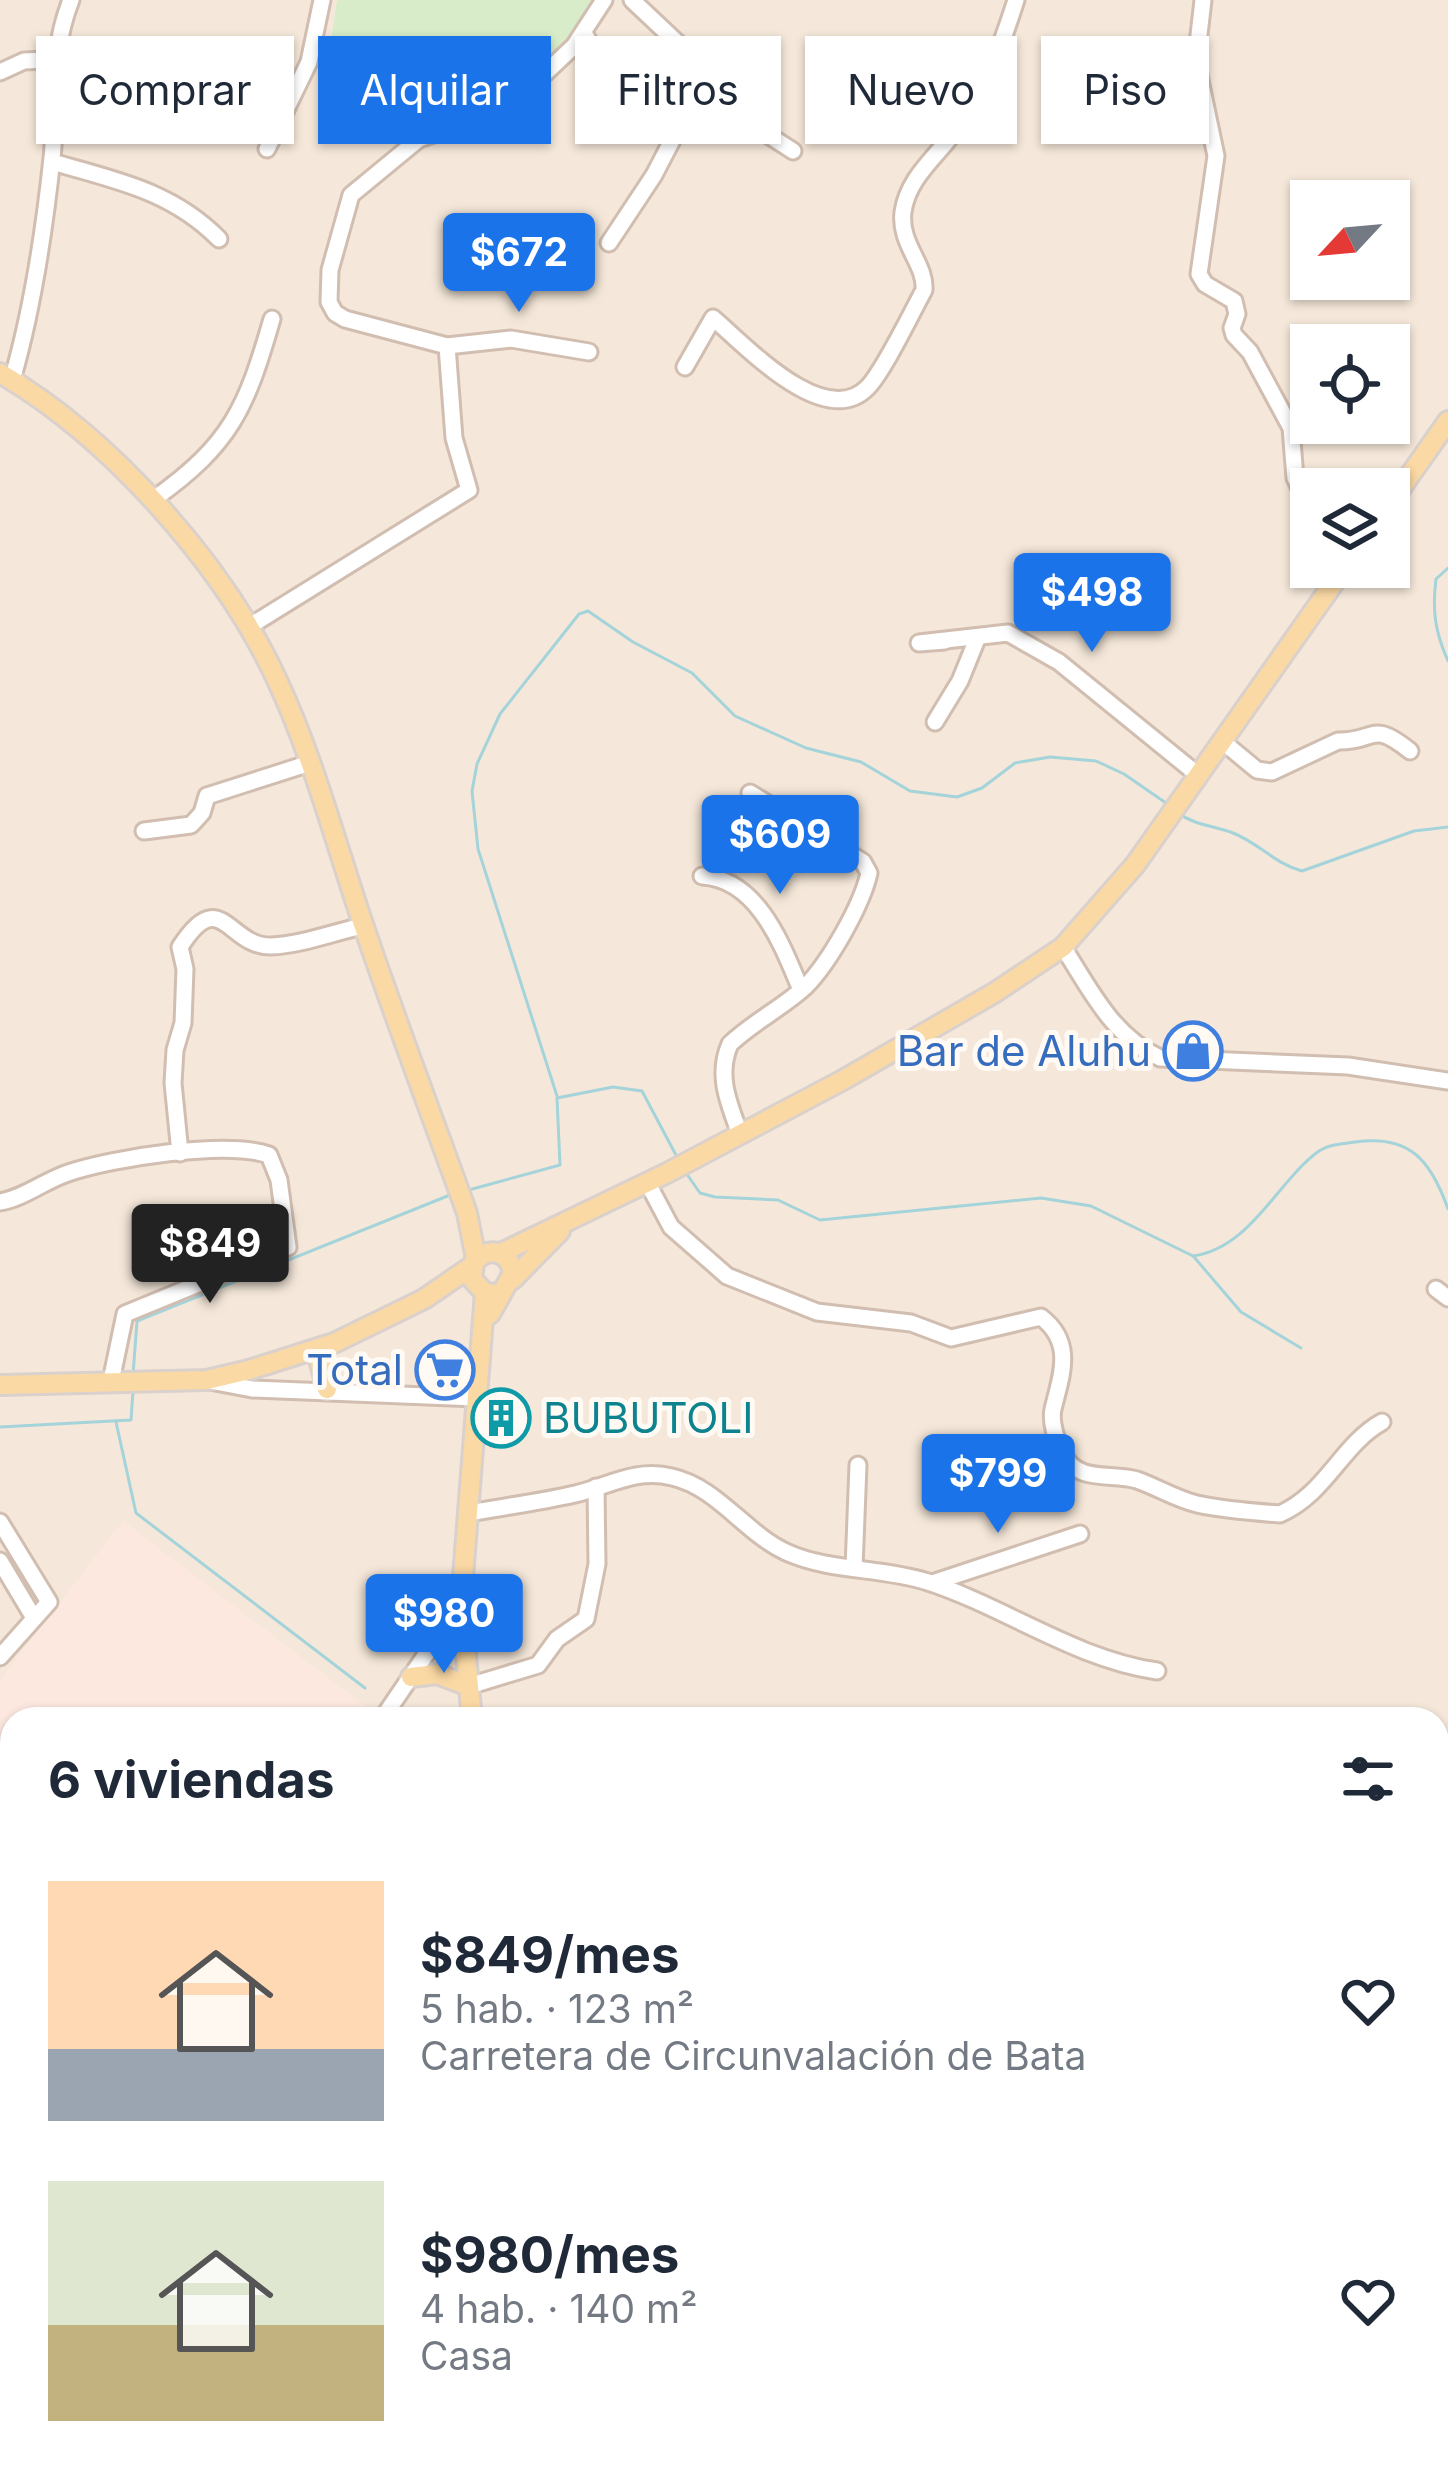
<!DOCTYPE html>
<html lang="es">
<head>
<meta charset="utf-8">
<style>
	body { margin:0; font-family:Inter,sans-serif; background:#f2f2f3; color:#1f2937; height:100vh; display:flex; flex-direction:column; font-size:45px; white-space:nowrap }
	* { box-sizing:border-box; margin:0 }
	p { font-size:39px; color:#747a83 }
	.icon { flex:none; width:66px; height:66px; fill:none; stroke:currentColor; stroke-width:2; stroke-linecap:round; stroke-linejoin:round }
	.map { position:relative; flex:1; overflow:hidden }
	.side { position:absolute; left:0px; top:1707px; width:1449px; height:771px; display:flex; flex-direction:column; background:#fff; border-radius:36px 36px 0 0; box-shadow:0 3px 9px #0004 }
	.side>* { flex:none }
	.banner { position:absolute; left:36px; top:36px; width:1377px; height:108px; display:flex; gap:24px }
	.needle { width:78px; rotate:244deg }
	.fabs { position:absolute; left:1290px; top:180px; display:grid; gap:24px }
	.fabs a { display:grid; place-items:center; width:120px; height:120px; border-radius:0px; background:#fff; box-shadow:0 3px 9px #0004; font-size:60px }
	.price { position:absolute; translate:-50% -102px; padding:0 27px; border-radius:12px; background:#1a73e8; color:#fff; font-size:39px; line-height:78px; filter:drop-shadow(0 3px 6px #0008) }
	.price::after { content:''; position:absolute; left:50%; top:72px; width:36px; height:27px; margin-left:-18px; background:inherit; clip-path:polygon(0 0,100% 0,50% 100%) }
	.price.active { background:#222; color:#fff }
	ul { padding:0; list-style:none }
	li { display:flex; align-items:center; gap:36px; height:300px; padding:0 48px }
	li span { display:grid; place-items:center; flex:none; width:336px; height:240px; border-radius:0px; color:#555 }
	li>.icon { margin-inline-start:auto }
	span .icon { width:144px; height:144px; fill:#fffc; stroke-width:1 }
	li b { font-size:51px }
	h2 { display:flex; justify-content:space-between; align-items:center; height:144px; padding:0 48px; font-size:51px }
	.chip { padding:0 42px; border-radius:0px; background:#fff; box-shadow:0 3px 9px #0004; font-size:42px; line-height:108px }
	.chip.active { background:#1a73e8; color:#fff }
	.map>svg:first-child { display:block }
	.residential { fill:#f5e8da; fill-rule:evenodd }
	.commercial { fill:#fde8e0 }
	.green { fill:#d8ecc9 }
	.lines { fill:none; stroke-linecap:round; stroke-linejoin:round }
	.stream { stroke:#a5d3da; stroke-width:3 }
	.minor-casing { stroke:#d1beb0; stroke-width:21 }
	.major-casing { stroke:#dad1cd; stroke-width:24 }
	.minor { stroke:#fff; stroke-width:15 }
	.major { stroke:#fbd9a5; stroke-width:18 }
	.labels { text-anchor:middle; stroke-width:10; stroke-linejoin:round; paint-order:stroke }
	.shop-label { font-size:42px; fill:#366cbe; stroke:#fffaf3; text-anchor:end }
	.culture-label { font-size:42px; fill:#0d838f; stroke:#fffaf3; text-anchor:start }
</style>
</head>
<body>
<div class="map">
<svg width="1448" height="2476" viewBox="0 0 1448 2476">
	<rect width="100%" height="100%" fill="#fdf6ec"/>
	<!-- residential -->
	<g class="residential">
		<path d="M0 0H337L325 78 337 85 390 92 432 124 572 34 593 0H1448V2476H80L82 2466H1437V1719H361L368 1709 123 1522 0 1681ZM1311 201H1389V279H1311ZM1311 345H1389V423H1311ZM1311 489H1389V567H1311Z"/>
		<polygon points="0,1772 12,1780 12,2296 0,2293"/>
	</g>
	<!-- commercial -->
	<polygon class="commercial" points="123,1521 369,1709 361,1719 12,1719 12,1780 0,1772 0,1681"/>
	<!-- green -->
	<path class="green" d="M337 0H593C567 42 525 93 478 112 463 118 447 120 432 124L390 92 337 85 325 77Z"/>
	<g class="lines">
		<!-- stream -->
		<g class="stream">
			<path d="M1448 568 1436 579C1432 610 1435 632 1448 661"/>
			<path d="M1178 813C1194 825 1215 826 1233 833 1259 843 1275 864 1302 871L1414 831 1448 827"/>
			<polyline points="557,1096 478,849 472,791 477,764 500,714 579,614 588,611 633,642 692,673 735,716 806,748 861,762 910,791 957,797 982,788 1015,763 1050,757 1096,761 1124,774 1166,803"/>
			<path d="M684 1170 700 1193 715 1197 778 1200 820 1220 1041 1198 1091 1206 1193 1256C1251 1248 1278 1180 1319 1151 1329 1144 1343 1144 1355 1142 1410 1134 1431 1161 1448 1209"/>
			<polyline points="465,1191 560,1165 557,1098 613,1087 642,1091 677,1157"/>
			<polyline points="1194,1257 1241,1312 1301,1348"/>
			<polyline points="133,1375 137,1321 450,1195"/>
			<polyline points="116,1422 136,1513 365,1688"/>
			<polyline points="0,1427 131,1420 133,1391"/>
		</g>
		<!-- minor casing -->
		<g class="minor-casing">
			<g id="minor">
				<polyline points="632,0 701,65 756,127 793,151"/>
				<polyline points="1203,0 1196,61 1216,156 1199,274 1205,284 1234,301 1237,314 1232,328 1234,335 1250,352 1291,428 1295,478 1311,511"/>
				<path d="M584 33C635 120 647 130 749 119"/>
				<polyline points="0,72 24,61 47,60 53,70"/>
				<polyline points="267,149 309,62 322,0"/>
				<path d="M52 162C115 180 172 191 219 239"/>
				<polyline points="609,243 654,175 681,123"/>
				<polyline points="589,352 511,339 447,346 345,319 335,313 329,302 330,270 351,195 419,139 494,113 521,96 574,46 604,0"/>
				<path d="M685 367 713 318C745 345 825 432 868 387 884 370 911 314 924 290 926 264 899 244 903 212 908 176 939 155 958 127 986 89 1002 44 1016 0"/>
				<path d="M12 380C33 308 44 233 52 158 58 100 49 56 71 0"/>
				<path d="M154 499C231 444 246 409 272 319"/>
				<polyline points="250,626 469,490 454,438 447,346"/>
				<polyline points="945,641 919,643 1008,633 1059,662 1198,775"/>
				<polyline points="935,722 960,681 977,639"/>
				<path d="M1222 741 1257 770 1272 772 1338 741C1377 742 1370 719 1410 751"/>
				<polyline points="144,831 191,825 202,813 207,796 310,763"/>
				<path d="M702 876C758 879 782 945 801 990"/>
				<path d="M1063 947C1090 989 1112 1036 1160 1058L1348 1066 1448 1081"/>
				<path d="M740 1134C729 1104 716 1075 730 1044 753 1022 782 1008 805 987 829 963 862 905 869 873L863 862 750 793"/>
				<path d="M180 1153 173 1083 175 1050 183 1023 185 969 180 947C221 883 228 947 271 946 301 945 334 932 363 926"/>
				<path d="M647 1182 671 1227 727 1276 817 1312 911 1323 951 1338 1041 1317C1075 1343 1061 1376 1053 1409 1050 1422 1057 1443 1063 1454 1078 1484 1111 1472 1137 1480 1157 1487 1176 1499 1197 1504 1224 1510 1253 1512 1280 1514 1327 1493 1341 1445 1382 1422"/>
				<path d="M0 1202C24 1198 44 1181 68 1173 112 1158 226 1140 269 1155L279 1180 288 1247 125 1314 111 1381"/>
				<polyline points="1436,1289 1448,1298"/>
				<polyline points="210,1381 252,1389 476,1398"/>
				<path d="M467 1513C504 1507 540 1502 575 1494 609 1486 636 1468 672 1477 717 1487 745 1533 786 1552 830 1572 881 1567 928 1582 1005 1607 1075 1659 1157 1671"/>
				<polyline points="0,1522 49,1602 0,1657"/>
				<polyline points="0,1561 34,1618"/>
				<polyline points="854,1568 858,1465"/>
				<polyline points="932,1583 1080,1534"/>
				<polyline points="469,1686 538,1665 557,1639 586,1619 597,1564 596,1487"/>
				<polyline points="382,1719 461,1603"/>
				<polyline points="0,1787 12,1795"/>
				<polyline points="0,2057 12,2046"/>
				<polyline points="1437,2132 1448,2104"/>
				<polyline points="1437,2149 1448,2152"/>
				<polyline points="0,2188 12,2188"/>
				<polyline points="1027,2466 1033,2476"/>
				<polyline points="86,2476 88,2466"/>
				<polyline points="308,2476 318,2466"/>
			</g>
		</g>
		<!-- major casing -->
		<g class="major-casing">
			<g id="major">
				<path d="M0 373C110 437 224 565 277 680 313 757 335 841 362 921 395 1019 432 1116 467 1213L476 1259"/>
				<polyline points="1389,505 1448,421"/>
				<polyline points="501,1253 667,1173 843,1080 994,993 1063,947 1135,865 1345,567"/>
				<polyline points="513,1279 560,1231"/>
				<path d="M490 1314 513 1273C509 1251 489 1245 474 1262L472 1279 485 1293 499 1294"/>
				<polyline points="316,1349 327,1389"/>
				<polyline points="0,1385 207,1380 249,1370 334,1343 424,1299 472,1266"/>
				<polyline points="411,1677 437,1674 469,1686"/>
				<polyline points="472,1719 461,1603 485,1293"/>
				<polyline points="567,2466 569,2476"/>
			</g>
		</g>
		<!-- minor -->
		<use href="#minor" class="minor"/>
		<!-- major -->
		<use href="#major" class="major"/>
	</g>
	<!-- icons -->
	<defs>
		<g id="shop-ring" transform="scale(3)"><circle r="9.5" fill="#fffaf3" stroke="#3f7fe0" stroke-width="1.5"/><path d="M-5-2.5h2.3a2.7 3.5 0 0 1 5.4 0H5L5.5 6h-11ZM-1.5-2.5h3a1.5 2.3 0 0 0-3 0Z" fill="#3f7fe0"/></g>
		<g id="supermarket-ring" transform="scale(3)"><circle r="9.5" fill="#fffaf3" stroke="#3f7fe0" stroke-width="1.5"/><path d="M-6-5.5h2.5l.6 2H6L4.5 2H-2.5L-4.4-4H-6ZM-1.5 3.2a1.3 1.3 0 1 0 .1 0ZM3 3.2a1.3 1.3 0 1 0 .1 0Z" fill="#3f7fe0"/></g>
		<g id="building-ring" transform="scale(3)"><circle r="9.5" fill="#fffaf3" stroke="#0f9aa8" stroke-width="1.5"/><path d="M-4-6H4V6H1V3H-1V6H-4ZM-2.5-4.3h1.7v1.8h-1.7ZM.8-4.3h1.7v1.8H.8ZM-2.5-1h1.7V.8h-1.7ZM.8-1h1.7V.8H.8Z" fill="#0f9aa8"/></g>
	</defs>
	<g fill-rule="evenodd">
		<use href="#shop-ring" x="1193" y="1051"/>
		<use href="#supermarket-ring" x="445" y="1370"/>
		<use href="#building-ring" x="501" y="1418"/>
	</g>
	<g class="labels">
		<!-- shop labels -->
		<g class="shop-label">
			<text x="1151" y="1066">Bar de Aluhu</text>
			<text x="403" y="1385">Total</text>
		</g>
		<!-- culture labels -->
		<g class="culture-label">
			<text x="543" y="1433">BUBUTOLI</text>
		</g>
	</g>
</svg>
<div class="fabs">
<a><svg class="needle" viewBox="-14 -14 28 28"><path d="M0-13l5 13h-10z" fill="#e53935"/><path d="M0 13l5-13h-10z" fill="#747a83"/></svg></a>
<a><svg class="icon" aria-label="locate" viewBox="0 0 24 24"><circle cx="12" cy="12" r="6"/><path d="M12 2v4M12 18v4M2 12h4M18 12h4"/></svg></a>
<a><svg class="icon" aria-label="layers" viewBox="0 0 24 24"><path d="M12 4l9 5-9 5-9-5zM3 14l9 5 9-5"/></svg></a>
</div>
<b class="price" style="left:519px;top:315px">$672</b>
<b class="price" style="left:1092px;top:655px">$498</b>
<b class="price" style="left:780px;top:897px">$609</b>
<b class="price active" style="left:210px;top:1306px">$849</b>
<b class="price" style="left:998px;top:1536px">$799</b>
<b class="price" style="left:444px;top:1676px">$980</b>
<div class="banner">
<a class="chip">Comprar</a>
<a class="chip active">Alquilar</a>
<a class="chip">Filtros</a>
<a class="chip">Nuevo</a>
<a class="chip">Piso</a>
</div>
<section class="side">
<h2>6 viviendas<svg class="icon" aria-label="filters" viewBox="0 0 24 24"><path d="M4 7h16M4 17h16"/><circle cx="9" cy="7" r="2"/><circle cx="15" cy="17" r="2"/></svg></h2>
<ul>
<li><span style="background:linear-gradient(#ffd9b3 70%,#9aa5b1 0)"><svg class="icon" aria-label="home" viewBox="0 0 24 24"><path d="M3 11l9-7 9 7M6 9v11h12V9"/></svg></span><div><b>$849/mes</b><p>5 hab. · 123 m²</p><p>Carretera de Circunvalación de Bata</p></div><svg class="icon" aria-label="heart" viewBox="0 0 24 24"><path d="M12 20l-8-8c-3-5 5-10 8-4 3-6 11-1 8 4z"/></svg></li>
<li><span style="background:linear-gradient(#dfe7d0 60%,#c2b280 0)"><svg class="icon" aria-label="home" viewBox="0 0 24 24"><path d="M3 11l9-7 9 7M6 9v11h12V9"/></svg></span><div><b>$980/mes</b><p>4 hab. · 140 m²</p><p>Casa</p></div><svg class="icon" aria-label="heart" viewBox="0 0 24 24"><path d="M12 20l-8-8c-3-5 5-10 8-4 3-6 11-1 8 4z"/></svg></li>
</ul>
</section>
</div>
</body>
</html>
